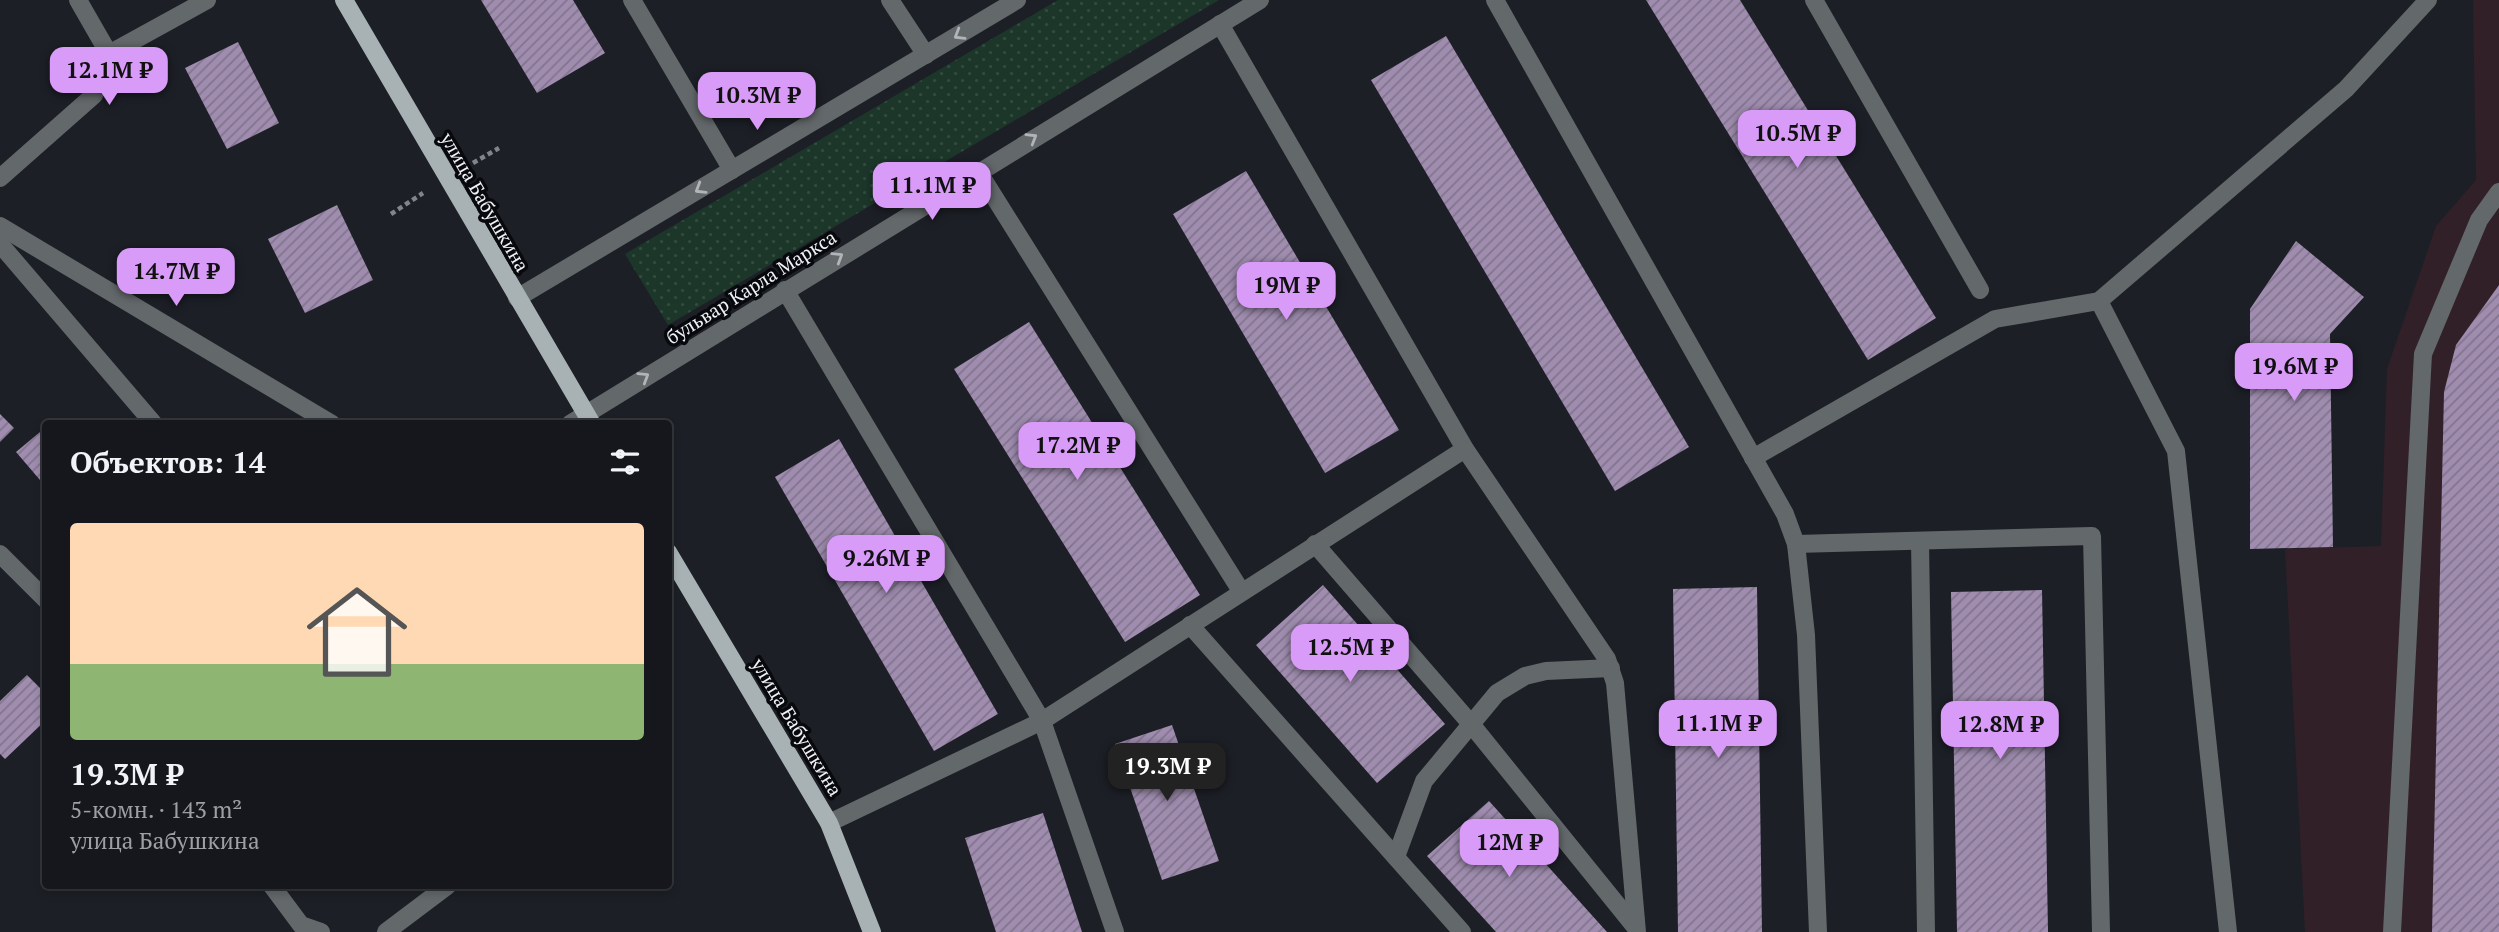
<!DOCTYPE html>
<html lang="ru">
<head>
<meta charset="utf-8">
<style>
	body { margin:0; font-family:"PT Serif",serif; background:#222429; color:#f1f3f6; height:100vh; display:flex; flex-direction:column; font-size:26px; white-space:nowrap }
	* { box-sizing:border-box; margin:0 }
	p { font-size:23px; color:#9d9fa3 }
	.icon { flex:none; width:38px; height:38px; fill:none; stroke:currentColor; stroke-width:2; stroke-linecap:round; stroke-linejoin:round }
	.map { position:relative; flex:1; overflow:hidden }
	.drawer { position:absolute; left:42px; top:420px; width:630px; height:469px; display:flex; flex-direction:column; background:#15171c; border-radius:7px; box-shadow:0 4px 10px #0003,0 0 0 2px #34363b }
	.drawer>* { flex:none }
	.price { position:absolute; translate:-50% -60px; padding:0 16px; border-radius:14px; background:#d89bf8; color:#111; font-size:23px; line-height:46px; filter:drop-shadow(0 2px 4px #0008) }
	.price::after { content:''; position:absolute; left:50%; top:42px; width:21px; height:16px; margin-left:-10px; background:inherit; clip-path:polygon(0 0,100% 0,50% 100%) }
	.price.active { background:#222; color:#fff }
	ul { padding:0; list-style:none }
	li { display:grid; align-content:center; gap:14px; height:371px; padding:0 28px }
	li span { display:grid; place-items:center; height:217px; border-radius:7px; color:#555 }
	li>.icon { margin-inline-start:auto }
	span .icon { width:126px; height:126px; fill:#fffc; stroke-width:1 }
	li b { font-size:30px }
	h2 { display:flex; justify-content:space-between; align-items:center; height:84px; padding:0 28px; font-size:30px }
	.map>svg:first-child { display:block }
	.medical { fill:#322028 }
	.park { fill:url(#park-dots) }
	.building { fill:url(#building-hatch) }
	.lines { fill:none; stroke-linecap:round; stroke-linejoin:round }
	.path { stroke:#81848a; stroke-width:4.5; stroke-dasharray:5 3.5; stroke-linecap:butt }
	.minor { stroke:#63686a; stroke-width:18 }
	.major { stroke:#a8b2b5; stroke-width:18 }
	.oneway { stroke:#b1b4b8 }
	.labels { text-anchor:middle; stroke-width:7; stroke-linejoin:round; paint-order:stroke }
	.street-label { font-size:19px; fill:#f0f2f7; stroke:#08090c }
</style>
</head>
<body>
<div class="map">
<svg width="2499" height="932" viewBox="0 0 2499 932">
	<defs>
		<pattern id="park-dots" width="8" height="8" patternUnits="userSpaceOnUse" patternTransform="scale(1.75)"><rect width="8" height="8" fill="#1c372a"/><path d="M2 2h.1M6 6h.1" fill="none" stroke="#324b3f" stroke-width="1.8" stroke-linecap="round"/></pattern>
		<pattern id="building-hatch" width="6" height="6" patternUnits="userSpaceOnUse" patternTransform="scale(1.75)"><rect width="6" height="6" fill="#9f8caf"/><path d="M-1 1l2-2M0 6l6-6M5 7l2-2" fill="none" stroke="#81758c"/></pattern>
	</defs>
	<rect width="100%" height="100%" fill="#1c1f26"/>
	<!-- medical -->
	<polygon class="medical" points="2473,0 2499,0 2499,932 2305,932 2285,549 2381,546 2387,369 2436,226 2476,180"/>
	<!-- park -->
	<polygon class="park" points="1058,0 1219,0 668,325 625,254"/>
	<!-- building -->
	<g class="building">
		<polygon points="481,0 573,0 605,53 537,93"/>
		<polygon points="1646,0 1740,0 1936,318 1868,360"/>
		<polygon points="1446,36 1689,447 1615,491 1371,80"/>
		<polygon points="238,42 279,123 227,149 185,68"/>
		<polygon points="1246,171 1399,430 1325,473 1173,214"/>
		<polygon points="337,205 373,280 305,313 268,239"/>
		<polygon points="2296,241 2364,297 2330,334 2333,547 2250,549 2250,309"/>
		<polygon points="2499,285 2499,932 2432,932 2444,392 2456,345"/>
		<polygon points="1029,322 1200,595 1125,642 954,369"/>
		<polygon points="0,414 14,428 0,442"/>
		<polygon points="46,427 46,487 16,452"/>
		<polygon points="839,439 998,714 934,751 775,477"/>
		<polygon points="1323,585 1445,724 1377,783 1256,645"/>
		<polygon points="1757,587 1762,932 1678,932 1673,589"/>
		<polygon points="2042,590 2048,932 1957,932 1951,592"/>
		<polygon points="27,675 46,694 46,720 5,759 0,754 0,701"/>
		<polygon points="1172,725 1219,861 1162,880 1115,744"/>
		<polygon points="1489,801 1607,932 1496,932 1427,856"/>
		<polygon points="1043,813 1082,932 996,932 965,838"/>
	</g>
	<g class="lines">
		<!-- path -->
		<g class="path">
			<polyline points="473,163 499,148"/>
			<polyline points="391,214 423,193"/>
		</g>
		<!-- minor -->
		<g class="minor">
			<polyline points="632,0 732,170"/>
			<polyline points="890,0 926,55"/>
			<polyline points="1495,0 1785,514 1796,544 1806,635 1818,932"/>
			<polyline points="1814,0 1980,290"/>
			<polyline points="1220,24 1465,449 1607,659 1615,683 1637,932"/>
			<polyline points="109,54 207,0"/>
			<polyline points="978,171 1241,591"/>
			<polyline points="0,178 94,95 109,54 78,0"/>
			<polyline points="0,226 332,424"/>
			<polyline points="0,244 154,424"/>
			<polyline points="785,290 1042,721 1115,932"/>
			<polyline points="517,298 1017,0"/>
			<polyline points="2099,301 2176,451 2228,932"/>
			<polyline points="570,424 1260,0"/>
			<polyline points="1753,458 1995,319 2099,301 2346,89 2428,0"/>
			<polyline points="1920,541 1926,932"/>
			<polyline points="1315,544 1471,724 1636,928"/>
			<polyline points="1796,544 2092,536 2101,932"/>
			<polyline points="0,554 46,600"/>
			<polyline points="1190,625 1462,932"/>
			<polyline points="829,823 1042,721 1465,449"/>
			<polyline points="1396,857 1424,781 1497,693 1525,676 1546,671 1611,668"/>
			<polyline points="272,886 301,925 321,932"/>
			<polyline points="386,932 447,886"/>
			<polyline points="2392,932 2423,354 2479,220 2499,192"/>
		</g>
		<!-- major -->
		<g class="major">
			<polyline points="344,0 592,424"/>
			<polyline points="668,552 829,823 872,932"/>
		</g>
	</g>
	<!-- one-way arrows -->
	<defs><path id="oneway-chevron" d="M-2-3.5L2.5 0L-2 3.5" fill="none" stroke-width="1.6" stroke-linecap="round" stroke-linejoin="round" transform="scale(1.75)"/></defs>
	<g class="oneway">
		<use href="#oneway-chevron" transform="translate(959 35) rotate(149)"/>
		<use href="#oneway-chevron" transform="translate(1032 138) rotate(-31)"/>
		<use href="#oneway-chevron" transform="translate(700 189) rotate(149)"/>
		<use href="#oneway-chevron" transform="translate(838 257) rotate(-32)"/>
		<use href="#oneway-chevron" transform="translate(644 377) rotate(-32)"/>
	</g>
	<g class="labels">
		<!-- street labels -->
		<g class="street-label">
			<text transform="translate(485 202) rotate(60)" y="7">улица Бабушкина</text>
			<text transform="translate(751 287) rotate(-32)" y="7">бульвар Карла Маркса</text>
			<text transform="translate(797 727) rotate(59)" y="7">улица Бабушкина</text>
		</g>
	</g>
</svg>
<b class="price" style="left:109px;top:107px">12.1M ₽</b>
<b class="price" style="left:757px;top:132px">10.3M ₽</b>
<b class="price" style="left:1797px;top:170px">10.5M ₽</b>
<b class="price" style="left:932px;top:222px">11.1M ₽</b>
<b class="price" style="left:176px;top:308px">14.7M ₽</b>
<b class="price" style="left:1286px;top:322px">19M ₽</b>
<b class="price" style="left:2294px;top:403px">19.6M ₽</b>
<b class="price" style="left:1077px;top:482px">17.2M ₽</b>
<b class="price" style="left:886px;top:595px">9.26M ₽</b>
<b class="price" style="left:1350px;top:684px">12.5M ₽</b>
<b class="price" style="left:1718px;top:760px">11.1M ₽</b>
<b class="price" style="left:2000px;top:761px">12.8M ₽</b>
<b class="price active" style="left:1167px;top:803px">19.3M ₽</b>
<b class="price" style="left:1509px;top:879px">12M ₽</b>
<section class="drawer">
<h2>Объектов: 14<svg class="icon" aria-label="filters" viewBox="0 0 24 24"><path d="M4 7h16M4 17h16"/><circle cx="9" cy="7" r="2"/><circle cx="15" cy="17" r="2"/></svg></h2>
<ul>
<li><span style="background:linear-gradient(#ffd9b3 65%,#8fb573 0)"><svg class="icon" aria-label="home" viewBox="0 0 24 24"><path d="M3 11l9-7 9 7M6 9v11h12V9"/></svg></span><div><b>19.3M ₽</b><p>5-комн. · 143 m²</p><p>улица Бабушкина</p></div></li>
</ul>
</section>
</div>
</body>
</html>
